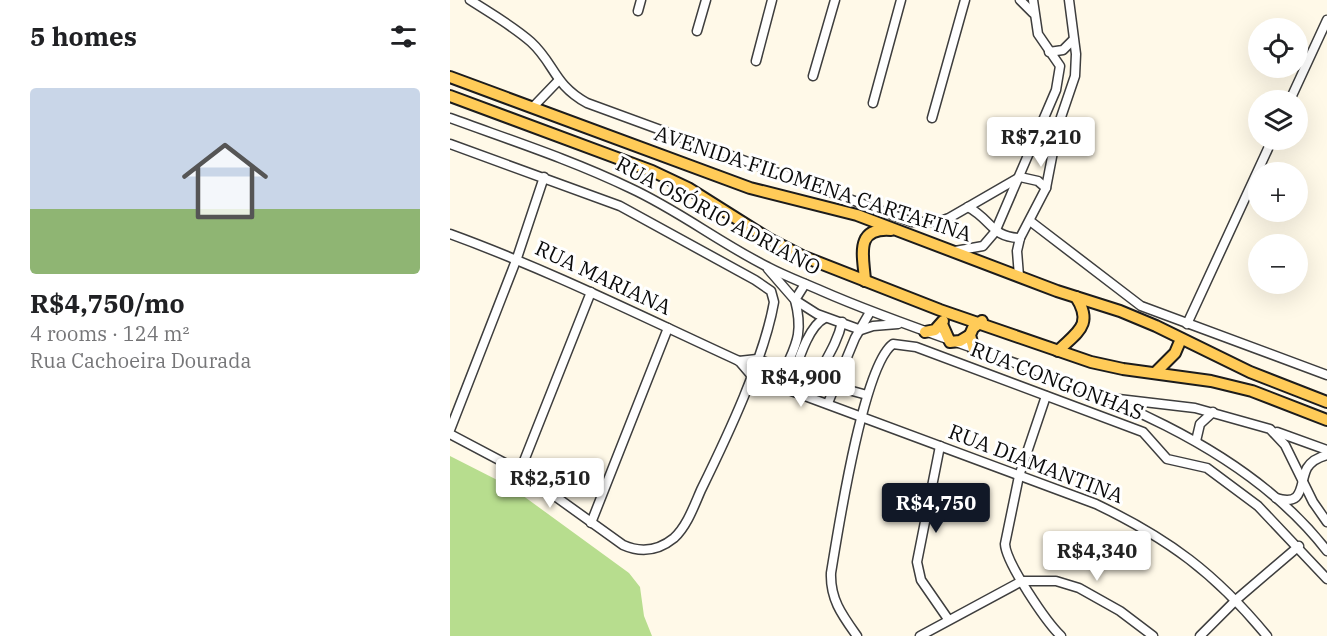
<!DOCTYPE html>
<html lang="en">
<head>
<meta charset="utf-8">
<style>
	body { margin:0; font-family:"IBM Plex Serif",serif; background:#f2f2f2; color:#202124; height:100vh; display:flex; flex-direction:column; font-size:22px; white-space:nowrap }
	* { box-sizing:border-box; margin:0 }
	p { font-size:20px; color:#757577 }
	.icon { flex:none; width:33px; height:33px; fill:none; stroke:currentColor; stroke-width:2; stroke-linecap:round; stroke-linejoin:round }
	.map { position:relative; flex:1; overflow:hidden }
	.details { display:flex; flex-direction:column; background:#fff; width:450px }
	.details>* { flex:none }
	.fabs { position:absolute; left:798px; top:18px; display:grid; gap:12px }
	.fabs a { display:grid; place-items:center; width:60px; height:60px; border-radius:50%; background:#fff; box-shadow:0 6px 24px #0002; font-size:30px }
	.price { position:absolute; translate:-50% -51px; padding:0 14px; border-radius:6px; background:#fff; color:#222; font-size:20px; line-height:39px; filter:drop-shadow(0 2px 3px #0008) }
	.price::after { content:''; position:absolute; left:50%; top:36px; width:18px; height:14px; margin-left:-9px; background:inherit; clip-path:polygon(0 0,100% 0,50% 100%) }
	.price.selected { background:#111827; color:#fff }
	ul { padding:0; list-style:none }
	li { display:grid; align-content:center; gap:12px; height:318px; padding:0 30px }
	li span { display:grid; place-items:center; height:186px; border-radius:6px; color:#555 }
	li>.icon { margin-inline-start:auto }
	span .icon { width:108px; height:108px; fill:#fffc; stroke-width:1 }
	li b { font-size:26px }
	h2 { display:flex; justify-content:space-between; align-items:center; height:72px; padding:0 30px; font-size:26px }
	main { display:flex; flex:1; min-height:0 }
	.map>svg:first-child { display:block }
	.forest { fill:#b7dd8e }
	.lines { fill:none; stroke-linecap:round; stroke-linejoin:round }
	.minor-casing { stroke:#3e3e3e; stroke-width:11 }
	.major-casing { stroke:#1c1c1c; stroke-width:14 }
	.minor { stroke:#fff; stroke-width:8 }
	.major { stroke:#ffcb58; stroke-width:10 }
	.labels { text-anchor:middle; stroke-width:6; stroke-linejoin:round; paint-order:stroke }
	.street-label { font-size:21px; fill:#0b0b0b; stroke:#fff }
</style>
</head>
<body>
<main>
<section class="details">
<h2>5 homes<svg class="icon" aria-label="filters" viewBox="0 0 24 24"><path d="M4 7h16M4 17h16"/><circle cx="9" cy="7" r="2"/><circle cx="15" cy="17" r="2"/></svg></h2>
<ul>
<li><span style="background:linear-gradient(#c9d6e8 65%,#8fb573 0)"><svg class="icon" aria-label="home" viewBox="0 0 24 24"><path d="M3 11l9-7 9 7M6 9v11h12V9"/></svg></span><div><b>R$4,750/mo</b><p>4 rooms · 124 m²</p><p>Rua Cachoeira Dourada</p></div></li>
</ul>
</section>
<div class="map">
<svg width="877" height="636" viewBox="0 0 877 636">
	<rect width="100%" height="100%" fill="#fff9e8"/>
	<!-- forest -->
	<polygon class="forest" points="0,456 61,487 179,573 190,587 194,616 202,636 0,636"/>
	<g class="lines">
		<!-- minor casing -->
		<g class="minor-casing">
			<g id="minor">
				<path d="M20 0C40 13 63 26 81 42 105 64 103 84 137 103L462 222H488L499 218 570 177 588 181 596 188"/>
				<polyline points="570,0 583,13"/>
				<polyline points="188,11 191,0"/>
				<polyline points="247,31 256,0"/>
				<polyline points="599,52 613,50 623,40"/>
				<polyline points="306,61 322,0"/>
				<polyline points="363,76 385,0"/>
				<polyline points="840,100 877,20"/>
				<polyline points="423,103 451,0"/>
				<polyline points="83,107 108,81"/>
				<path d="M0 118C60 140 122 160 180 188 228 210 270 243 318 267 335 276 354 283 372 291 535 363 764 404 877 551"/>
				<polyline points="482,118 515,0"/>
				<path d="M0 144 170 206 305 280 321 291 324 302C314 359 277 437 251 490 244 506 237 526 224 538 208 551 191 553 173 545L70 471 0 434"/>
				<path d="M518 207C542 220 541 237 570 238"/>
				<polyline points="580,221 691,306 877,375"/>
				<path d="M0 234C99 270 193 317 289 361L301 375 320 383 646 504C719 539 765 573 817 636"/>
				<polyline points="505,251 533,246 545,232 606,90 610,66 588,34 583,0"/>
				<polyline points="318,269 345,300 367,314 411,330 423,326 448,324"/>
				<polyline points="569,276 567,251 570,238 596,188 608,126 625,76 626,54 619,0"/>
				<polyline points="737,324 822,140"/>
				<polyline points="289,361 307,359 384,386 417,395"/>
				<path d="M329 386C340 350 356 342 345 300L355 284"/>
				<path d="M338 390C346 370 356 327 375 318"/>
				<path d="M359 396C367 370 386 350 392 322"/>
				<path d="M596 396 569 476 555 544C556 563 597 623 611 636"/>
				<polyline points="660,398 745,408 820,429 835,445 863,502 877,522"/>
				<polyline points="378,403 405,338 420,312"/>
				<polyline points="0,430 67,258 94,177"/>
				<polyline points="827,432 877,450"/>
				<polyline points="746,441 750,424 763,412"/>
				<polyline points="490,446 467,562 471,580 498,619"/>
				<polyline points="70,471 141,292"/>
				<path d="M826 498C855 507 849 484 857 468 862 460 869 457 877 455"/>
				<polyline points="141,523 218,328"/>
				<path d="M407 636C392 615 380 599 381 573 388 531 413 365 443 344L466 347 693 432 717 459 757 468 808 506 877 579"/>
				<polyline points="470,636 572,581 606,581 629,588 670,611 703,636"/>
				<polyline points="750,636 787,599 849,546"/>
			</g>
		</g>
		<!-- major casing -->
		<g class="major-casing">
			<g id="major">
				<polyline points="0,77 300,188 407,215 607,291 670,311 706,326 800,372 877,402"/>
				<polyline points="0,96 202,171 238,188 319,239 352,256 490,310 641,362 673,369 761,381 802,391 877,420"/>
				<path d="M415 281C414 258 403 227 441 230"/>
				<polyline points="492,324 500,342 510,341 520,335"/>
				<polyline points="475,332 485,330 493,321"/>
				<polyline points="524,350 520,335 523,328 532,321"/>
				<path d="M608 351C627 332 644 325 626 297"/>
				<polyline points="705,373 725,353 731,339"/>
			</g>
		</g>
		<!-- minor -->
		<use href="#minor" class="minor"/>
		<!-- major -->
		<use href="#major" class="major"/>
	</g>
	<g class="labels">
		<!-- street labels -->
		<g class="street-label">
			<text transform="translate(363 184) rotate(18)" y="7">AVENIDA FILOMENA CARTAFINA</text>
			<text transform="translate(268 216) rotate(28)" y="7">RUA OSÓRIO ADRIANO</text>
			<text transform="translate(153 278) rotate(25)" y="7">RUA MARIANA</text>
			<text transform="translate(607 381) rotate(21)" y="7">RUA CONGONHAS</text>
			<text transform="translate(586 464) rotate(21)" y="7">RUA DIAMANTINA</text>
		</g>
	</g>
</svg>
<div class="fabs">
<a><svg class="icon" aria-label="locate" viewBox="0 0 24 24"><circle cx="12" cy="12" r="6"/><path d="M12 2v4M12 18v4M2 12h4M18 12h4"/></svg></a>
<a><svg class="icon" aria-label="layers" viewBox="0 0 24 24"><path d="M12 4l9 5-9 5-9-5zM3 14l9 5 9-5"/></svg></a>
<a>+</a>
<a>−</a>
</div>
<b class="price" style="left:591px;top:168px">R$7,210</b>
<b class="price" style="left:351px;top:408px">R$4,900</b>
<b class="price" style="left:100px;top:509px">R$2,510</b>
<b class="price selected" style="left:486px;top:534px">R$4,750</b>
<b class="price" style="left:647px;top:582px">R$4,340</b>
</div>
</main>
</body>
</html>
